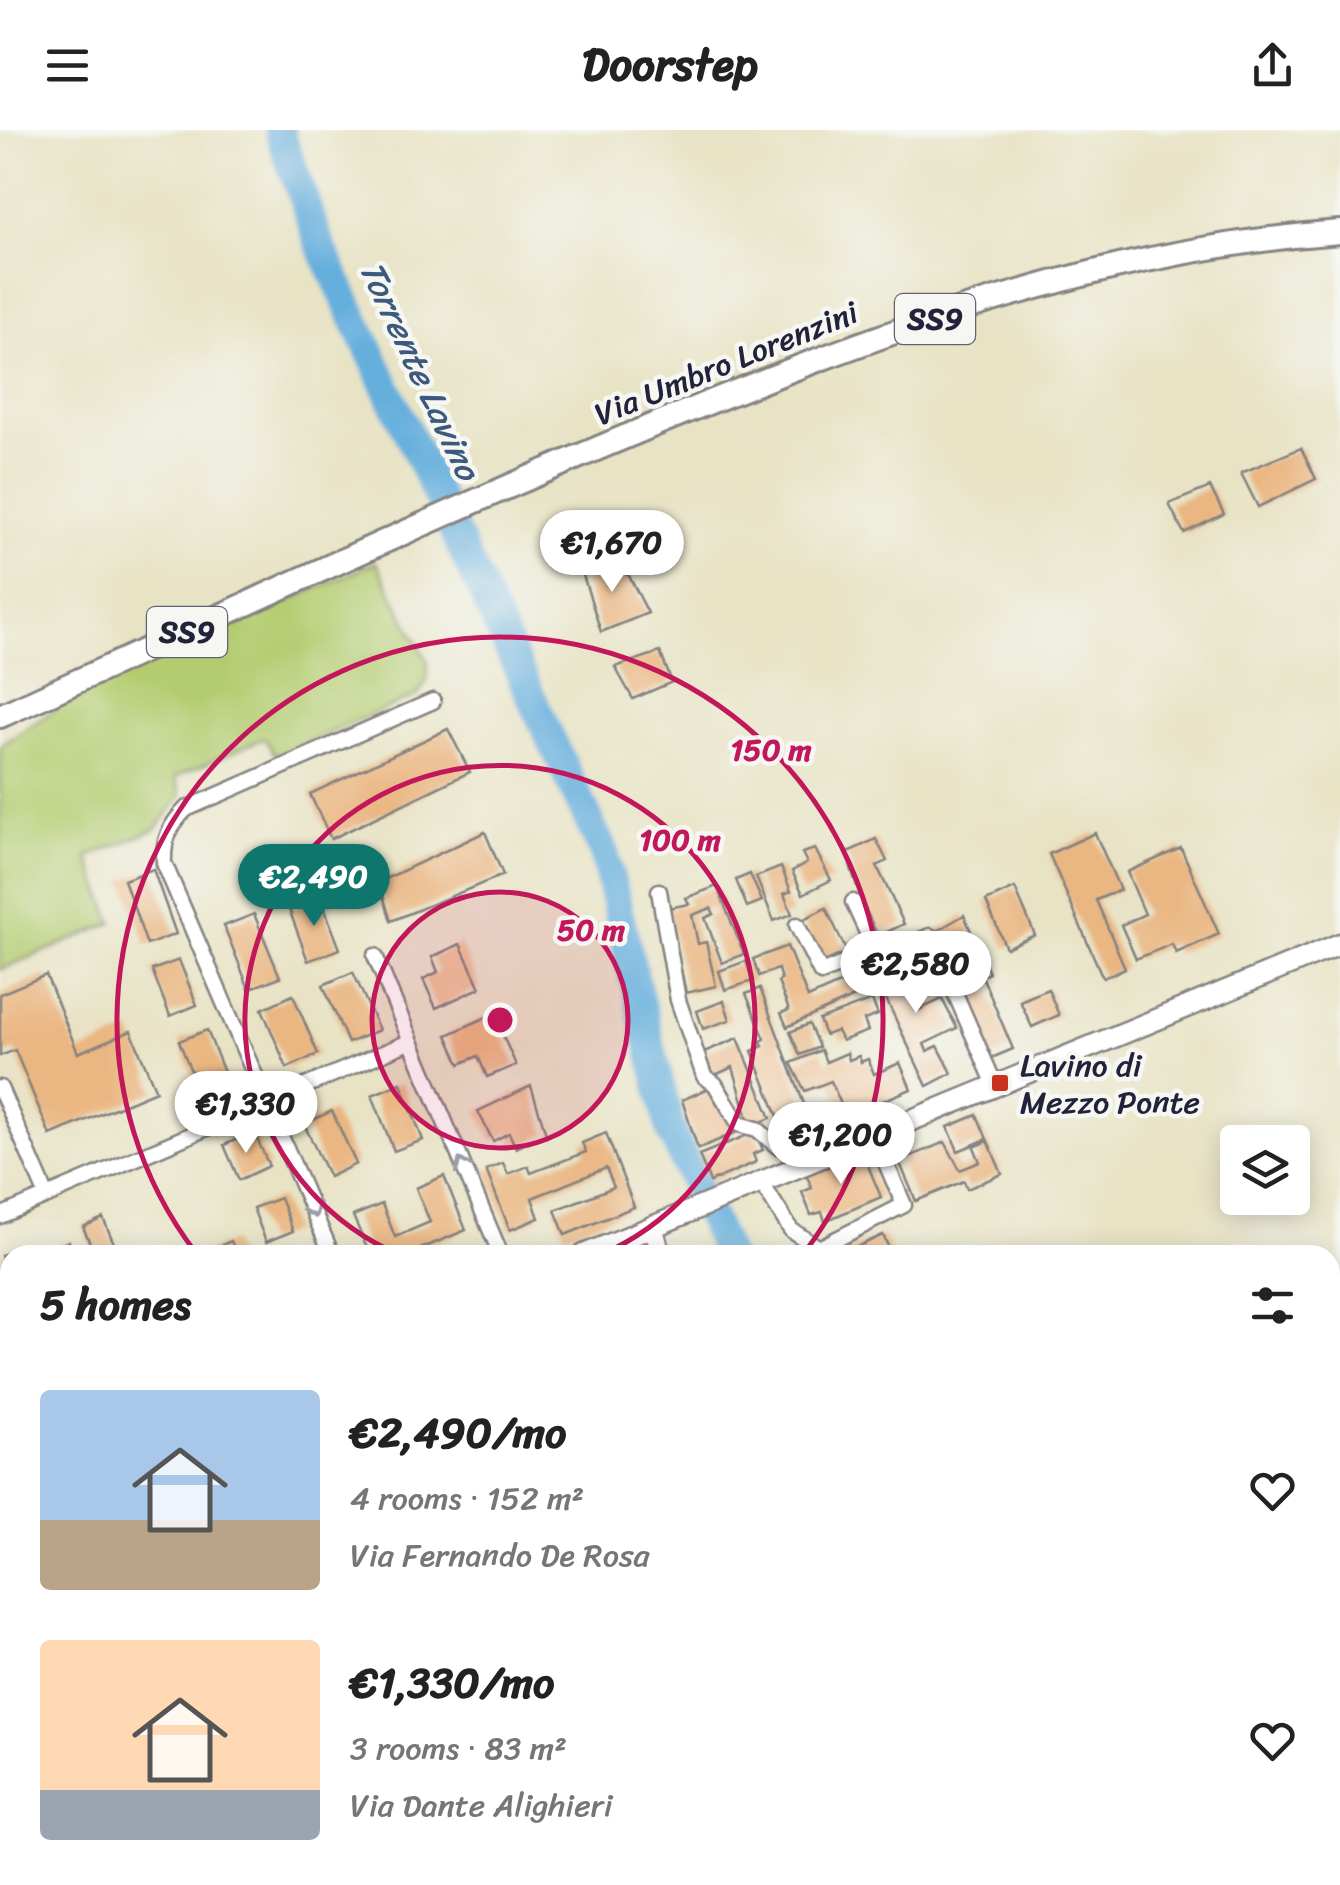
<!DOCTYPE html>
<html lang="en">
<head>
<meta charset="utf-8">
<style>
	body { margin:0; font-family:Sriracha,sans-serif; background:#f2f2f2; color:#222; height:100vh; display:flex; flex-direction:column; font-size:38px; white-space:nowrap }
	* { box-sizing:border-box; margin:0 }
	p { font-size:32px; color:#767676 }
	.icon { flex:none; width:55px; height:55px; fill:none; stroke:currentColor; stroke-width:2; stroke-linecap:round; stroke-linejoin:round }
	.map { position:relative; flex:1; overflow:hidden }
	.sheet { position:absolute; left:0px; top:1115px; width:1340px; height:640px; display:flex; flex-direction:column; background:#fff; border-radius:30px 30px 0 0; box-shadow:0 5px 25px #0003 }
	.sheet>* { flex:none }
	.tools { position:absolute; left:1220px; top:995px; display:grid; gap:20px }
	.tools a { display:grid; place-items:center; width:90px; height:90px; border-radius:10px; background:#fff; box-shadow:0 5px 25px #0003; font-size:50px }
	.price { position:absolute; translate:-50% -85px; padding:0 22px; border-radius:35px; background:#fff; color:#222; font-size:32px; line-height:65px; filter:drop-shadow(0 2px 5px #0008) }
	.price::after { content:''; position:absolute; left:50%; top:60px; width:30px; height:22px; margin-left:-15px; background:inherit; clip-path:polygon(0 0,100% 0,50% 100%) }
	.price.selected { background:#0f766e; color:#fff }
	ul { padding:0; list-style:none }
	li { display:flex; align-items:center; gap:30px; height:250px; padding:0 40px }
	li span { display:grid; place-items:center; flex:none; width:280px; height:200px; border-radius:10px; color:#555 }
	li>.icon { margin-inline-start:auto }
	span .icon { width:120px; height:120px; fill:#fffc; stroke-width:1 }
	li b { font-size:42px }
	h2 { display:flex; justify-content:space-between; align-items:center; height:120px; padding:0 40px; font-size:42px }
	header { display:flex; justify-content:space-between; align-items:center; height:130px; padding:0 40px; background:#fff; font-size:45px; font-weight:700 }
	.map>svg:first-child { display:block }
	.green { fill:#b4cc70; stroke:#6b7756; stroke-width:2.5 }
	.lines { fill:none; stroke-linecap:round; stroke-linejoin:round }
	.river { stroke:#65afdd; stroke-width:30 }
	.building { fill:#eab681 }
	.minor-casing { stroke:#858280; stroke-width:19 }
	.tertiary-casing { stroke:#858280; stroke-width:22 }
	.secondary-casing { stroke:#858280; stroke-width:25 }
	.primary-casing { stroke:#858280; stroke-width:28 }
	.minor { stroke:#fff; stroke-width:14 }
	.tertiary { stroke:#fff; stroke-width:18 }
	.secondary { stroke:#fff; stroke-width:20 }
	.primary { stroke:#fff; stroke-width:22 }
	.oneway { stroke:#9c9ca7 }
	.ring { fill:none; stroke:#c2185b; stroke-width:5 }
	.poi-dot { fill:#c8321e; stroke:#f6f6f2; stroke-width:4 }
	.labels { text-anchor:middle; stroke-width:9; stroke-linejoin:round; paint-order:stroke }
	.shield { fill:#f6f6f2; stroke:#626272; stroke-width:2.5 }
	.shield-label { font-size:30px; font-weight:bold; fill:#22223b }
	.street-label { font-size:32px; fill:#22223b; stroke:#f6f6f2 }
	.poi-label { font-size:32px; fill:#22223b; stroke:#f6f6f2; text-anchor:start }
	.water-label { font-size:35px; font-style:italic; fill:#3d5a7c; stroke:#f6f6f2 }
	.centre { fill:#c2185b; stroke:#f6f6f2; stroke-width:5 }
	.ring-label { font-size:30px; text-anchor:middle; font-weight:bold; fill:#c2185b; stroke:#f6f6f2; stroke-width:9; stroke-linejoin:round; paint-order:stroke }
</style>
</head>
<body>
<header><svg class="icon" aria-label="menu" viewBox="0 0 24 24"><path d="M4 6h16M4 12h16M4 18h16"/></svg>Doorstep<svg class="icon" aria-label="share" viewBox="0 0 24 24"><path d="M12 15V3M7 8l5-5 5 5M5 13v7h14v-7"/></svg></header>
<div class="map">
<svg width="1340" height="1755" viewBox="0 0 1340 1755">
	<rect width="100%" height="100%" fill="#f6f6f2"/>
	<filter id="ink" filterUnits="userSpaceOnUse"><feTurbulence type="fractalNoise" baseFrequency=".01" numOctaves="2"/><feDisplacementMap in="SourceGraphic" scale="20" xChannelSelector="R" yChannelSelector="G"/><feConvolveMatrix kernelMatrix="1 2 1 2 8 2 1 2 1" color-interpolation-filters="sRGB"/></filter>
	<filter id="wash" filterUnits="userSpaceOnUse"><feTurbulence type="fractalNoise" baseFrequency=".0048" numOctaves="4" result="noise"/><feDisplacementMap in="SourceGraphic" scale="40" xChannelSelector="R" yChannelSelector="G"/><feGaussianBlur stdDeviation="2.25" result="paint"/><feColorMatrix in="noise" values="0 0 0 0 0 0 0 0 0 0 0 0 0 0 0 0 0 1.4 0 .05"/><feComposite in="paint" operator="in"/></filter>
	<g filter="url(#wash)">
		<rect width="100%" height="100%" fill="#e8e3c5"/>
		<!-- green -->
		<g class="green">
			<polygon points="376,432 428,533 427,550 418,565 276,626 264,608 175,647 181,666 156,699 88,727 113,793 0,840 0,616 71,569"/>
			<polygon points="0,1183 10,1205 10,1346 0,1350"/>
		</g>
		<g class="lines">
			<!-- river -->
			<g class="river">
				<polyline points="279,0 319,112 604,723 671,1001 727,1125"/>
				<polyline points="1038,1745 1052,1755"/>
			</g>
		</g>
		<g id="blocks">
			<!-- building -->
			<g class="building">
				<polygon points="1301,318 1316,349 1258,377 1241,343"/>
				<polygon points="1210,357 1224,384 1184,403 1169,374"/>
				<polygon points="599,429 629,446 648,483 601,502 580,436"/>
				<polygon points="660,522 672,552 633,569 615,537"/>
				<polygon points="448,599 470,642 331,709 310,664"/>
				<polygon points="485,702 503,745 391,791 379,752"/>
				<polygon points="1095,703 1120,760 1096,770 1125,838 1103,848 1049,724"/>
				<polygon points="876,709 887,731 877,736 904,794 874,808 846,723"/>
				<polygon points="1181,718 1219,804 1176,823 1172,814 1136,829 1121,795 1145,784 1127,742"/>
				<polygon points="815,719 831,750 803,764 792,741 807,733 802,723"/>
				<polygon points="781,737 791,761 784,764 792,784 774,791 756,747"/>
				<polygon points="153,739 176,804 147,815 124,750"/>
				<polygon points="750,744 762,771 747,777 736,750"/>
				<polygon points="717,756 744,824 722,833 705,788 714,784 711,778 692,785 698,814 706,812 716,856 686,863 668,778 689,774 686,768"/>
				<polygon points="1015,758 1035,805 1006,818 986,771"/>
				<polygon points="320,767 340,819 308,831 289,779"/>
				<polygon points="826,778 847,822 822,833 802,790"/>
				<polygon points="254,784 280,847 249,859 224,796"/>
				<polygon points="964,785 989,843 982,846 1013,919 989,929 958,856 964,853 954,828 947,831 935,802"/>
				<polygon points="460,814 480,858 436,878 423,849 438,842 432,827"/>
				<polygon points="787,816 808,868 857,846 867,845 872,859 787,897 781,883 789,880 778,852 781,850 778,839 759,846 753,829"/>
				<polygon points="898,824 905,839 921,832 932,854 909,866 917,881 942,869 957,898 924,914 927,921 938,916 952,943 927,956 873,841"/>
				<polygon points="179,830 197,875 170,886 152,840"/>
				<polygon points="746,831 753,851 725,860 719,841"/>
				<polygon points="353,842 379,900 348,913 323,855"/>
				<polygon points="46,845 78,923 131,901 156,961 50,1005 15,920 0,926 0,864"/>
				<polygon points="760,858 812,995 786,1006 752,921 763,916 761,911 765,909 746,864"/>
				<polygon points="1048,859 1059,885 1032,897 1020,871"/>
				<polygon points="293,865 318,924 287,938 262,879"/>
				<polygon points="872,870 878,885 864,890 868,901 842,911 837,901 825,905 819,890"/>
				<polygon points="724,871 730,890 703,899 697,881"/>
				<polygon points="493,884 516,935 487,947 478,926 460,934 447,905"/>
				<polygon points="809,894 819,917 800,925 790,902"/>
				<polygon points="207,900 231,960 203,971 179,911"/>
				<polygon points="738,908 771,988 759,993 748,988 733,937 713,946 704,922"/>
				<polygon points="821,920 826,932 847,923 849,930 859,926 861,932 868,929 874,944 900,933 911,959 846,986 831,951 805,961 791,933"/>
				<polygon points="401,953 423,1010 394,1021 372,965"/>
				<polygon points="531,956 546,1004 516,1018 509,1003 493,1011 478,981"/>
				<polygon points="709,958 719,976 723,974 735,1003 698,1019 682,970"/>
				<polygon points="332,981 356,1034 329,1047 304,994"/>
				<polygon points="977,985 987,1009 958,1021 948,997"/>
				<polygon points="254,1002 269,1036 239,1050 224,1015"/>
				<polygon points="755,1002 763,1020 753,1024 756,1032 710,1052 699,1025"/>
				<polygon points="606,1003 634,1077 565,1105 555,1080 614,1057 606,1038 532,1068 539,1088 510,1100 486,1040 503,1033 508,1044 528,1036 531,1043 586,1022 582,1013"/>
				<polygon points="988,1011 1002,1044 967,1059 964,1051 916,1071 899,1031 945,1012 960,1040 980,1032 974,1017"/>
				<polygon points="862,1021 881,1067 825,1091 822,1082 811,1085 802,1062 812,1058 806,1044"/>
				<polygon points="444,1046 466,1100 406,1125 370,1125 353,1086 382,1074 395,1107 430,1092 416,1058"/>
				<polygon points="280,1068 293,1101 266,1112 253,1078"/>
				<polygon points="103,1088 119,1125 83,1125 93,1120 83,1097"/>
				<polygon points="883,1105 892,1125 839,1125"/>
				<polygon points="69,1111 75,1125 37,1125"/>
				<polygon points="231,1111 237,1125 199,1125"/>
				<polygon points="14,1120 16,1125 10,1125 10,1173 0,1150 6,1141 1,1125"/>
				<polygon points="0,1455 10,1466 10,1511 0,1520"/>
				<polygon points="10,1601 10,1652 0,1662 0,1611"/>
				<polygon points="300,1745 356,1745 343,1755 286,1755"/>
				<polygon points="492,1745 539,1745 541,1755 463,1755"/>
				<polygon points="661,1745 723,1745 726,1755 665,1755"/>
				<polygon points="746,1745 787,1745 790,1755 749,1755"/>
			</g>
		</g>
	</g>
	<g filter="url(#ink)">
		<use href="#blocks" fill-opacity="0" stroke="#858280" stroke-width="2.5"/>
		<g class="lines">
			<!-- minor casing -->
			<g class="minor-casing">
				<g id="minor">
					<polyline points="659,761 678,870 704,946 715,954 739,994 757,999 777,1016 823,997 857,991 873,1003 904,1075 819,1118 791,1100 761,1052"/>
					<polyline points="853,772 877,824 884,826 930,806 995,955"/>
					<polyline points="797,795 821,843 874,821"/>
					<polyline points="375,826 501,1125"/>
					<polyline points="0,958 47,1066"/>
					<polyline points="0,1086 409,912"/>
					<path d="M332 1125 164 733C163 710 170 695 186 679L433 571"/>
					<polyline points="0,1424 10,1420"/>
					<polyline points="381,1745 387,1755"/>
					<polyline points="565,1745 568,1755"/>
					<polyline points="1181,1745 1196,1755"/>
					<polyline points="171,1755 185,1745"/>
				</g>
			</g>
			<!-- tertiary casing -->
			<g class="tertiary-casing">
				<g id="tertiary">
					<polyline points="653,1095 661,1125"/>
					<polyline points="866,1745 872,1755"/>
				</g>
			</g>
			<!-- secondary casing -->
			<g class="secondary-casing">
				<g id="secondary">
					<polyline points="584,1125 1340,814"/>
					<polyline points="0,1367 10,1362"/>
				</g>
			</g>
			<!-- primary casing -->
			<g class="primary-casing">
				<path id="primary" d="M0 586C214 490 427 389 644 299 867 207 1097 119 1340 102"/>
			</g>
			<!-- minor -->
			<use href="#minor" class="minor"/>
			<!-- tertiary -->
			<use href="#tertiary" class="tertiary"/>
			<!-- secondary -->
			<use href="#secondary" class="secondary"/>
			<!-- primary -->
			<use href="#primary" class="primary"/>
		</g>
		<!-- one-way arrows -->
		<defs><path id="oneway-chevron" d="M-2-3.5L2.5 0L-2 3.5" fill="none" stroke-width="1.6" stroke-linecap="round" stroke-linejoin="round" transform="scale(2.5)"/></defs>
		<g class="oneway">
			<use href="#oneway-chevron" transform="translate(462 1035) rotate(-113)"/>
			<use href="#oneway-chevron" transform="translate(313 1081) rotate(66)"/>
		</g>
	</g>
	<!-- distance rings -->
	<circle cx="500" cy="890" r="128" fill="#c2185b" fill-opacity=".12"/>
	<g class="ring">
		<circle cx="500" cy="890" r="128"/>
		<path d="M400 1125A255 255 0 1 1 600 1125"/>
		<path d="M196 1123A383 383 0 1 1 804 1123"/>
	</g>
	<!-- markers -->
	<rect class="poi-dot" x="990" y="943" width="20" height="20" rx="5"/>
	<g class="labels">
		<!-- shield labels -->
		<g class="shield">
			<rect x="895" y="164" width="80" height="50" rx="8"/>
			<rect x="147" y="477" width="80" height="50" rx="8"/>
		</g>
		<g class="shield-label">
			<text x="935" y="199">SS9</text>
			<text x="187" y="512">SS9</text>
		</g>
		<!-- street labels -->
		<g class="street-label">
			<text transform="translate(726 233) rotate(-22)" y="11">Via Umbro Lorenzini</text>
		</g>
		<!-- poi labels -->
		<g class="poi-label">
			<text x="1020" y="946">Lavino di<tspan x="1020" dy="37">Mezzo Ponte</tspan></text>
		</g>
		<!-- water labels -->
		<g class="water-label">
			<text transform="translate(420 240) rotate(65)" y="12">Torrente Lavino</text>
		</g>
	</g>
	<circle cx="500" cy="890" r="15" class="centre"/>
	<g class="ring-label">
		<text x="771" y="630">150 m</text>
		<text x="680" y="720">100 m</text>
		<text x="591" y="810">50 m</text>
	</g>
</svg>
<div class="tools">
<a><svg class="icon" aria-label="layers" viewBox="0 0 24 24"><path d="M12 4l9 5-9 5-9-5zM3 14l9 5 9-5"/></svg></a>
</div>
<b class="price" style="left:612px;top:465px">€1,670</b>
<b class="price selected" style="left:314px;top:799px">€2,490</b>
<b class="price" style="left:916px;top:886px">€2,580</b>
<b class="price" style="left:246px;top:1026px">€1,330</b>
<b class="price" style="left:841px;top:1057px">€1,200</b>
<section class="sheet">
<h2>5 homes<svg class="icon" aria-label="filters" viewBox="0 0 24 24"><path d="M4 7h16M4 17h16"/><circle cx="9" cy="7" r="2"/><circle cx="15" cy="17" r="2"/></svg></h2>
<ul>
<li><span style="background:linear-gradient(#a9c7e8 65%,#b9a48a 0)"><svg class="icon" aria-label="home" viewBox="0 0 24 24"><path d="M3 11l9-7 9 7M6 9v11h12V9"/></svg></span><div><b>€2,490/mo</b><p>4 rooms · 152 m²</p><p>Via Fernando De Rosa</p></div><svg class="icon" aria-label="heart" viewBox="0 0 24 24"><path d="M12 20l-8-8c-3-5 5-10 8-4 3-6 11-1 8 4z"/></svg></li>
<li><span style="background:linear-gradient(#ffd9b3 75%,#9aa5b1 0)"><svg class="icon" aria-label="home" viewBox="0 0 24 24"><path d="M3 11l9-7 9 7M6 9v11h12V9"/></svg></span><div><b>€1,330/mo</b><p>3 rooms · 83 m²</p><p>Via Dante Alighieri</p></div><svg class="icon" aria-label="heart" viewBox="0 0 24 24"><path d="M12 20l-8-8c-3-5 5-10 8-4 3-6 11-1 8 4z"/></svg></li>
</ul>
</section>
</div>
</body>
</html>
